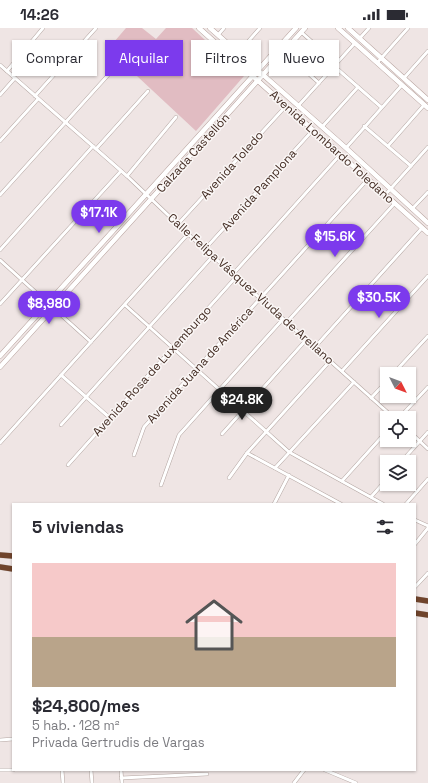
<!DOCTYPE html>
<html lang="es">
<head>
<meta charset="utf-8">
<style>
	body { margin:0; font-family:"Space Grotesk",sans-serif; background:#f2f2f3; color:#2b2b33; height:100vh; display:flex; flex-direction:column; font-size:15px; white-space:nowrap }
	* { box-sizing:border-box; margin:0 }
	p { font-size:13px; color:#7c7c81 }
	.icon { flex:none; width:22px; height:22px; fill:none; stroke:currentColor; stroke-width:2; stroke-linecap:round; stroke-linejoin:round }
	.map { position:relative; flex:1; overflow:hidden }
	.details { position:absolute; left:12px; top:475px; width:404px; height:268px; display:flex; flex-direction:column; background:#fff; border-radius:0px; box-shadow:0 1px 3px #0004 }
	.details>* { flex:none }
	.guide { position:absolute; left:12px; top:12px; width:404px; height:36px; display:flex; gap:8px }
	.needle { width:26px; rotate:132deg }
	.controls { position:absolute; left:380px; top:339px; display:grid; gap:8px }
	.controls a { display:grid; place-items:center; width:36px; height:36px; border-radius:0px; background:#fff; box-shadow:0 1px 3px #0004; font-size:20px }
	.price { position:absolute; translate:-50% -34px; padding:0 9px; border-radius:14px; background:#7c3aed; color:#fff; font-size:13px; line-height:26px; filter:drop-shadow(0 1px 2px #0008) }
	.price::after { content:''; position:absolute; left:50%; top:24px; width:12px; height:9px; margin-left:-6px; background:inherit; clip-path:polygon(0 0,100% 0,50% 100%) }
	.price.current { background:#222; color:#fff }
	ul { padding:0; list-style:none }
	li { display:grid; align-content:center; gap:8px; height:212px; padding:0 20px }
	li+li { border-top:1px solid #e1e1e2 }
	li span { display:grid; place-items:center; height:124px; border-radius:0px; color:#555 }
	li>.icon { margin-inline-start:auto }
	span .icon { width:72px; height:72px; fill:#fffc; stroke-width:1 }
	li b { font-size:17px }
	h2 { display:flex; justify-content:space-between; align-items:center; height:48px; padding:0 20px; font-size:17px }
	.pill { padding:0 14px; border-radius:0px; background:#fff; box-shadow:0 1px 3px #0004; font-size:14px; line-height:36px }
	.pill.current { background:#7c3aed; color:#fff }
	.status { display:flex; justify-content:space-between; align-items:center; height:28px; padding:0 20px; background:#fff; direction:ltr }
	.status svg { height:11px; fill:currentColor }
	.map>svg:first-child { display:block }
	.green { fill:#e1bcc2 }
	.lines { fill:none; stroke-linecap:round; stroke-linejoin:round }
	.street-casing { stroke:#b4a6a2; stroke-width:4 }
	.secondary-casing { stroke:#b6a19c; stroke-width:5.5 }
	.highway-casing { stroke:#cac4c1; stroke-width:6 }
	.street { stroke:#fff; stroke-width:3 }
	.secondary { stroke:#fff; stroke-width:4.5 }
	.highway { stroke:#70442c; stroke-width:5.5 }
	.labels { text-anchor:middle; stroke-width:3; stroke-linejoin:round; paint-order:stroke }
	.street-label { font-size:12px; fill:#422b22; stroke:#faf6f5 }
</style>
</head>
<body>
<div class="status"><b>14:26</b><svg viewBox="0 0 49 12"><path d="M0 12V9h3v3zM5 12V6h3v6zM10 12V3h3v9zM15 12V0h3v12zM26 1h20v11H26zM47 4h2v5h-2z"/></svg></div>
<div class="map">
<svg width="428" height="755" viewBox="0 0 428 755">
	<rect width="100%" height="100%" fill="#efe5e4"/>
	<!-- green -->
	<polygon class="green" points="126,0 142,0 156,11 166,0 192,0 244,48 196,103 108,21"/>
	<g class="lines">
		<!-- street casing -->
		<g class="street-casing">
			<g id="street">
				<polyline points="301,4 336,35"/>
				<polyline points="218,7 224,0"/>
				<polyline points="360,10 369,0"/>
				<polyline points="284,24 319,55"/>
				<polyline points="238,25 260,0"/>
				<polyline points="377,35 408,0"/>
				<polyline points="0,37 127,148 188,206 394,390"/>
				<polyline points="334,38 381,79"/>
				<polyline points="7,43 43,0"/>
				<polyline points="404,50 428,23"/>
				<polyline points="0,67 15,50"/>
				<polyline points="35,68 96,0"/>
				<polyline points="298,78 355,15"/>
				<polyline points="364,98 411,138"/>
				<polyline points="322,99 358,59"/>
				<polyline points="0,113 38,71"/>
				<polyline points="388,118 424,77"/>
				<polyline points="346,120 402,57"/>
				<polyline points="96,121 148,63"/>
				<polyline points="127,148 176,89"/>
				<polyline points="0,167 119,35"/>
				<polyline points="385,167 428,119"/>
				<polyline points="412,181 428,164"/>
				<polyline points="178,196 286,78"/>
				<polyline points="205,221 313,102"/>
				<polyline points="0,222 93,118"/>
				<polyline points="0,232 91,314"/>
				<polyline points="233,246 340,127"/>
				<polyline points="0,276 121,143"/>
				<polyline points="125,277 289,424 383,476"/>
				<polyline points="287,294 395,175"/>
				<polyline points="315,319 422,200"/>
				<polyline points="342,343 428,248"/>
				<polyline points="393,346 428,308"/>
				<polyline points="61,347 110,390"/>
				<polyline points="371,370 387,353"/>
				<polyline points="399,390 428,359"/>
				<polyline points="61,397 213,228"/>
				<polyline points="409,403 428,421"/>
				<polyline points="222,406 306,312"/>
				<polyline points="0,415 188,206"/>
				<polyline points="247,425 341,476"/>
				<polyline points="134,427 144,399 368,151"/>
				<polyline points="401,434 428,404"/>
				<polyline points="68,437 236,249"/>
				<polyline points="275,440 354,354"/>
				<polyline points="229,450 247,425 330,333"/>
				<polyline points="342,453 387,403"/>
				<polyline points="161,457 179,407 283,291"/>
				<polyline points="371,469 387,451"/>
				<polyline points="274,476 289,447"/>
				<polyline points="406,476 428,451"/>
				<polyline points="415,492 428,498"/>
				<polyline points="415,516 428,500"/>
				<polyline points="415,559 428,545"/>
				<polyline points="0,712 13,711"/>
				<polyline points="0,742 13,742"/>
				<polyline points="62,742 63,755"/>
				<polyline points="91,742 92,755"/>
				<polyline points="121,742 122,755"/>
				<polyline points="325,742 356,755"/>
				<polyline points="121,750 207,746"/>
				<polyline points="294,755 304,742"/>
			</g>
		</g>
		<!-- secondary casing -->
		<g class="secondary-casing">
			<g id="secondary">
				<polyline points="199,0 428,205"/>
				<polyline points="210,0 346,120 428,195"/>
				<polyline points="338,0 428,80"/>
				<polyline points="348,0 428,72"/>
				<polyline points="0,328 296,0"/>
				<polyline points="0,339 305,0"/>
			</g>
		</g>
		<!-- highway casing -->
		<g class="highway-casing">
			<g id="highway">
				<polyline points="0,527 13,528"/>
				<polyline points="0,539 13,541"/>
				<polyline points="415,571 428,573"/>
				<polyline points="415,585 428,587"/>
			</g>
		</g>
		<!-- street -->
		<use href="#street" class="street"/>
		<!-- secondary -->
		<use href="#secondary" class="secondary"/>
		<!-- highway -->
		<use href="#highway" class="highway"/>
	</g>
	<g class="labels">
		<!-- street labels -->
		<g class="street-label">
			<text transform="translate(332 119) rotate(42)" y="4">Avenida Lombardo Toledano</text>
			<text transform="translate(193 125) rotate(-48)" y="4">Calzada Castellón</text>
			<text transform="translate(232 137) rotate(-48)" y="4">Avenida Toledo</text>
			<text transform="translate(259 162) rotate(-48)" y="4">Avenida Pamplona</text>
			<text transform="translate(251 261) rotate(42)" y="4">Calle Felipa Vásquez Viuda de Arellano</text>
			<text transform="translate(200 337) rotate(-48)" y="4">Avenida Juana de América</text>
			<text transform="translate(152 343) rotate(-48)" y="4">Avenida Rosa de Luxemburgo</text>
		</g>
	</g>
</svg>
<div class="controls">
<a><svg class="needle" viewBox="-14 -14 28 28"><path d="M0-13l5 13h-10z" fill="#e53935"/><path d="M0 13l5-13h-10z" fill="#7c7c81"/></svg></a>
<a><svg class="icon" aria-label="locate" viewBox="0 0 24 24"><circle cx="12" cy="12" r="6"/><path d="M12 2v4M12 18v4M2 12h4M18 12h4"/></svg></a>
<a><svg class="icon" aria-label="layers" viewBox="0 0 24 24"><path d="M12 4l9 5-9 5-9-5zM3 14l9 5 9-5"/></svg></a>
</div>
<b class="price" style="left:99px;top:206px">$17.1K</b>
<b class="price" style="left:335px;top:230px">$15.6K</b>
<b class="price" style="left:379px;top:291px">$30.5K</b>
<b class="price" style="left:49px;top:297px">$8,980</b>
<b class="price current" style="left:242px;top:393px">$24.8K</b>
<div class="guide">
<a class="pill">Comprar</a>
<a class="pill current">Alquilar</a>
<a class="pill">Filtros</a>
<a class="pill">Nuevo</a>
</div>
<section class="details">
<h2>5 viviendas<svg class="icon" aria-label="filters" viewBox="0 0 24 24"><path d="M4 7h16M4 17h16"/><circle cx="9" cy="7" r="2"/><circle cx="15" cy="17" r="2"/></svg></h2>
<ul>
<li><span style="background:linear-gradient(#f6c9c9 60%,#b9a48a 0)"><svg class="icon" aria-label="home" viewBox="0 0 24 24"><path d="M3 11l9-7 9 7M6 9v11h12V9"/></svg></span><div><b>$24,800/mes</b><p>5 hab. · 128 m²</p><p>Privada Gertrudis de Vargas</p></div></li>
</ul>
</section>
</div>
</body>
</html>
